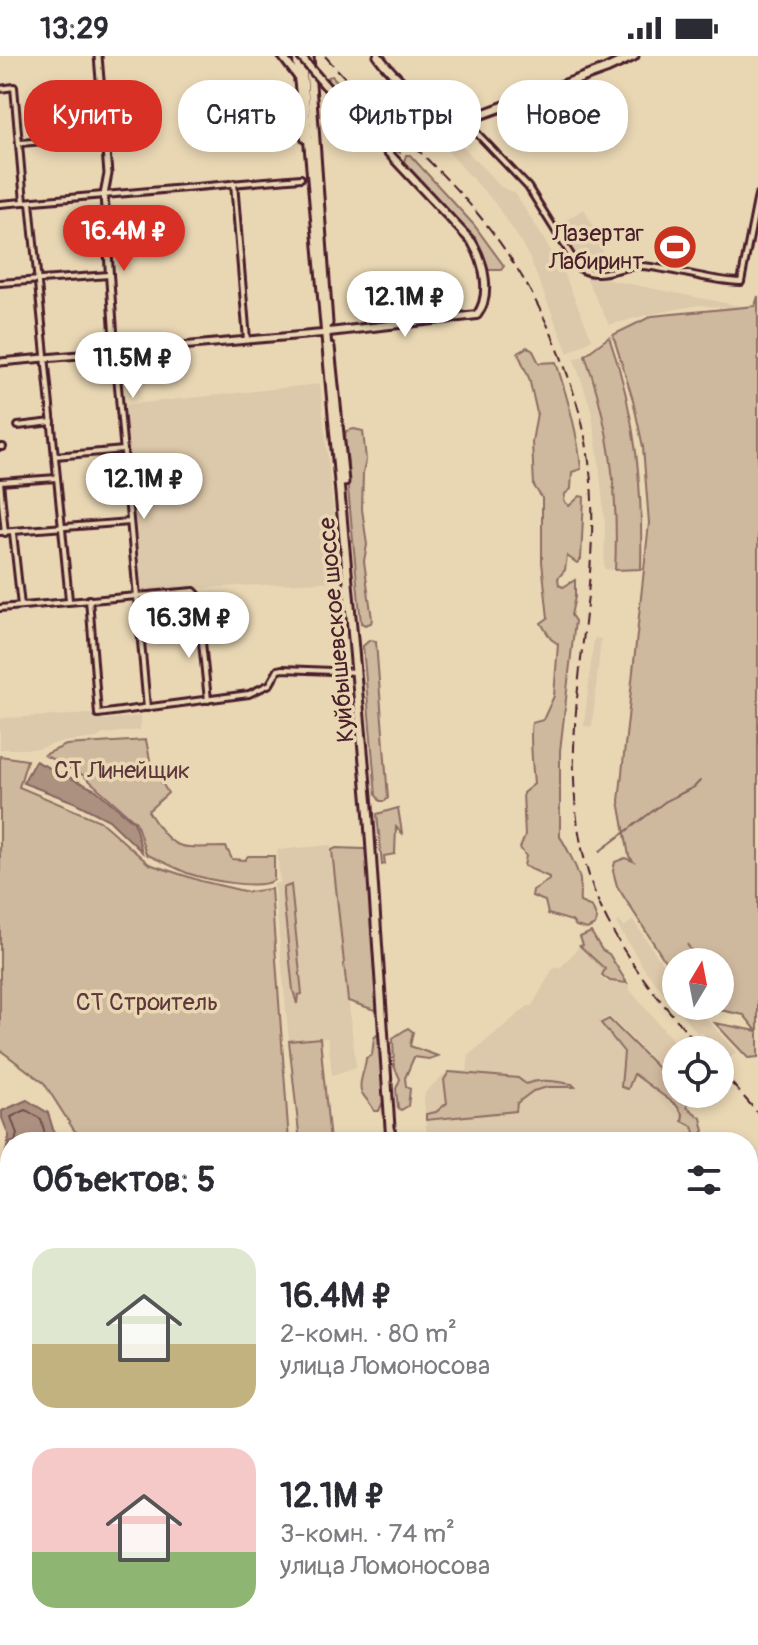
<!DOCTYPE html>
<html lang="ru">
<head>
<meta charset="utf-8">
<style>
	body { margin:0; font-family:Pangolin,sans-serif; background:#f7f7f7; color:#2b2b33; height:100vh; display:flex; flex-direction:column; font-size:30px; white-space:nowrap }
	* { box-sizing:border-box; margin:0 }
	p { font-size:26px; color:#7c7c81 }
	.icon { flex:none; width:44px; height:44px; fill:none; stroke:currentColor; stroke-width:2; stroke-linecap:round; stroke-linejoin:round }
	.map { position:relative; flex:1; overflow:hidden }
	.panel { position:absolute; left:0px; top:1076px; width:758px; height:514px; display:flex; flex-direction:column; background:#fff; border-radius:32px 32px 0 0; box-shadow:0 4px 12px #0003 }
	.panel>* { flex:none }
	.guide { position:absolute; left:24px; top:24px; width:710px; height:72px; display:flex; gap:16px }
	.needle { width:52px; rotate:10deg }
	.fabs { position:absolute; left:662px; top:892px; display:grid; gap:16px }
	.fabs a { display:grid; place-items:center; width:72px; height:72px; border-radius:50%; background:#fff; box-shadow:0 4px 12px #0003; font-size:40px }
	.price { position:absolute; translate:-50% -68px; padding:0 18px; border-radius:28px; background:#fff; color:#222; font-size:26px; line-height:52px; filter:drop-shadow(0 2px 4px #0008) }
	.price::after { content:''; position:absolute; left:50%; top:48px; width:24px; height:18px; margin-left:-12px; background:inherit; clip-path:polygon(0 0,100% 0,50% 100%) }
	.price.active { background:#d93025; color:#fff }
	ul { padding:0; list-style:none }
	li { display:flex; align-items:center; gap:24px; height:200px; padding:0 32px }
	li span { display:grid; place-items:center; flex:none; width:224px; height:160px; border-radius:24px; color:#555 }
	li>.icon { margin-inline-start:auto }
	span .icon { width:96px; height:96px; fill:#fffc; stroke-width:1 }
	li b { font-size:34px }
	h2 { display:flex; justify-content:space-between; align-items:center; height:96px; padding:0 32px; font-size:34px }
	.pill { padding:0 28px; border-radius:32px; background:#fff; box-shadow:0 4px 12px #0003; font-size:28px; line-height:72px }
	.pill.active { background:#d93025; color:#fff }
	.status { display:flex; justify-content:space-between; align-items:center; height:56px; padding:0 40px; background:#fff; direction:ltr }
	.status svg { height:22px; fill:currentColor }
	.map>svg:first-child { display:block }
	.built { fill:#dcc8aa }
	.green { fill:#cfb99e; stroke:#8c6c64; stroke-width:2 }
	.water { fill:#ac9180; stroke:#85635e; stroke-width:2 }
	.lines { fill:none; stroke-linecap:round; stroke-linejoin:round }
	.shore { stroke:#714d4d; stroke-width:2 }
	.stream { stroke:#85635e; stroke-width:2 }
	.minor-casing { stroke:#4a1f2b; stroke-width:10 }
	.tertiary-casing { stroke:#4a1f2b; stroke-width:11 }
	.secondary-casing { stroke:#4a1f2b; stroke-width:12 }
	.primary-casing { stroke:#4a1f2b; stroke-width:13 }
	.minor { stroke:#e9d7b4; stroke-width:4 }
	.tertiary { stroke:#e9d7b4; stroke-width:5 }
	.secondary { stroke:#e9d7b4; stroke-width:6 }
	.primary { stroke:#e9d7b4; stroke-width:7 }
	.rail { stroke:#4a1f2b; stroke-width:2; stroke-dasharray:12 6; stroke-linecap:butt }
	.secondary-bridge-casing { stroke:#4a1f2b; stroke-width:12; stroke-linecap:butt }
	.secondary-bridge { stroke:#e9d7b4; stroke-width:6 }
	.labels { text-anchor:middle; stroke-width:7; stroke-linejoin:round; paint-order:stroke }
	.poi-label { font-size:24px; fill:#4a1f2b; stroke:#e9d7b4; text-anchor:end }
	.street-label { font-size:24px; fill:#4a1f2b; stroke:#e9d7b4 }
	.park-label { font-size:24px; fill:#5e363c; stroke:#e9d7b4 }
</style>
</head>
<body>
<div class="status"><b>13:29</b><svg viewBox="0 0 49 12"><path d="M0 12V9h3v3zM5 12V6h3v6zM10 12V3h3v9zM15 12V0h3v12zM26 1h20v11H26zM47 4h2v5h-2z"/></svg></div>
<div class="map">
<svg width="758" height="1589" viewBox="0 0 758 1589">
	<rect width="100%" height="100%" fill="#e9d7b4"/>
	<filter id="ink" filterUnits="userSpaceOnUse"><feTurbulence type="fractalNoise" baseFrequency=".0125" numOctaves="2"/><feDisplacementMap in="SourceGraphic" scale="16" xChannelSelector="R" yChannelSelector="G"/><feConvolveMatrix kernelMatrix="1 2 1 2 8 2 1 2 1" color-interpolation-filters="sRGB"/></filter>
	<g filter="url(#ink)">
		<!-- built -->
		<g class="built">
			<polygon points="451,78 501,131 515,137 561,211 592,283 568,297 530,203 518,181 494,146 442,89"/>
			<polygon points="584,153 604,191 595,214 582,212 558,169"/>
			<polygon points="585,219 740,250 739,253 699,249 651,258 609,269"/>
			<polygon points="585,299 601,343 611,398 618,466 615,514 604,513 605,470 599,406 591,353 574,303"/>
			<polygon points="320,328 341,525 142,535 125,349"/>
			<polygon points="594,582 601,583 592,671 584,670"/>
			<polygon points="94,658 94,661 103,664 141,660 140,674 103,678 97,682 61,686 37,693 0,693 0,663 3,662"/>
			<polygon points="331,789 356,1011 332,1019 328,982 289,985 274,828 280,827 277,794"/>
			<polygon points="633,864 676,928 676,950 695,950 736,996 728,1004 701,976 698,978 645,914 616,867 619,865 624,871"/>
			<polygon points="580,890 605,914 599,920 606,926 629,929 629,933 681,994 676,994 676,1027 609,960 600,966 652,1031 695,1070 703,1086 427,1086 424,1041 426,1035 448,1015 467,1015 469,999 528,950 532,950 552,914 558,910 560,912"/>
			<polygon points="748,1150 758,1162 758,1419 748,1415"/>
			<polygon points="748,1440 758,1441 758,1589 468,1589 465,1580 748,1580"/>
		</g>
		<!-- green -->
		<g class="green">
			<path d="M332 20 401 90 400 97C372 82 348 51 327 26L328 21Z"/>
			<polygon points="406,99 410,99 474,169 504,210 501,214 487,214 475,183 404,106"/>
			<polygon points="758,240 758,1001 748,1002 715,967 757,975 744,959 700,950 720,950 720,906 699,906 687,888 697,906 676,906 676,922 617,830 613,815 615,806 625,802 633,805 629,800 619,745 649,467 643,391 633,344 613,279 652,260 755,250"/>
			<path d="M609 281C636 357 643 433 641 513L615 514C619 440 610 369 585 299Z"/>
			<path d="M527 291 533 295 539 307 556 306C567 341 578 377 581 413L572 416 571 433 565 438 564 445 569 450 580 440 584 441 581 503 577 507 567 500 565 514 558 522 559 529 563 531 575 524V541L571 559 575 565 560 695V781C565 787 580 818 580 825 581 832 579 839 580 846L592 851 597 863 595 869 587 873 576 870 572 865 548 858 545 845 532 840 533 834 549 824V821L524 810 526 800 520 792 525 780 523 737 534 728C533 714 529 677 532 667L543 664 554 640 558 588 551 583 541 567 548 562 542 506V442L534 430 532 386 537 357 529 322 518 297Z"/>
			<path d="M354 373 363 375 366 404 363 417 362 453 367 489 364 505 372 563 371 567 365 569 361 567 347 422C352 406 342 391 346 375Z"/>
			<polygon points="370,584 376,586 388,742 385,745 380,745 376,739 363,590"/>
			<path d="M146 684 151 709 168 737 148 755C175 798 178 791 226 791L232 803 245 804 248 800H274V824C259 835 204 823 187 817 173 811 159 804 146 798L136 766 83 719 44 699 66 689Z"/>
			<polygon points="0,700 27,704 19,731 100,765 149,808 201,825 248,836 271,833 289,1086 214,1086 194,1075 86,1083 74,1074 44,1027 0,994"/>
			<polygon points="398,752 402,777 396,771 395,798 384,800 385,808 382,809 377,758"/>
			<polygon points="336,792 364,793 368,795 379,950 375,954 348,945 332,794"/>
			<polygon points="291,829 302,938 298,939 297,948 293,934 283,839 283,832"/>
			<polygon points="591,876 602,894 609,898 627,927 610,925 602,919 605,913 580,890 583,889 580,881"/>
			<polygon points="609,963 676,1030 676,1038 683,1038 688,1044 687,1051 701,1062 704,1075 700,1079 696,1078 692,1070 682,1065 683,1059 676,1049 634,1018 628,1033 621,1031 624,996 601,967"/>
			<polygon points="408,972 413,976 410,990 438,1000 429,1003 414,1001 405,1022 406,1030 410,1033 408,1050 401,1054 398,1052 396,1033 400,1023 394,1010 393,982"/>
			<path d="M377 979 380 980 385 1041 379 1055H374C371 1047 366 1044 362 1037 357 1028 366 1012 366 1002L372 999 374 982Z"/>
			<polygon points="320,982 330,1086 300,1086 289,985"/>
			<path d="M449 1016 518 1022 526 1028C541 1022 557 1026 572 1028L575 1031H548L533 1035 517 1047 516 1055 426 1064V1058L436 1056 447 1047 444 1024Z"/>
			<polygon points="10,1121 10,1331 0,1326 0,1263 10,1259 0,1237 0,1134"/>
			<polygon points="10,1336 10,1420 0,1415 0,1368"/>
			<polygon points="228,1580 303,1580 300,1589 230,1589"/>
		</g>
		<!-- water -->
		<g class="water">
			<polygon points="35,705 96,734 134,766 142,796 109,764 74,746 23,727"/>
			<polygon points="27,1044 48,1057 57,1086 10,1086 10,1115 0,1130 9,1080 2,1062 2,1055"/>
		</g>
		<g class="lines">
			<!-- shore -->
			<polyline class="shore" points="15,1086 17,1078 11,1061 26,1054 41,1063 47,1086"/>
			<!-- stream -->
			<polyline class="stream" points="600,795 666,745 694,731 700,725"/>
			<!-- minor casing -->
			<g class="minor-casing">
				<g id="minor">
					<polyline points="0,33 14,31 24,146"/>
					<path d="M466 61 472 72 528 131 579 212C599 225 620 209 641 210 674 212 707 225 741 226L758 139"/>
					<polyline points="20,87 105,80"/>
					<polyline points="234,127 247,284"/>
					<polyline points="30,146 69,544"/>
					<polyline points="0,148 301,122"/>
					<polyline points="0,227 109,219"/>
					<polyline points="115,297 147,652"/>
					<polyline points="18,370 52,366"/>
					<polyline points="0,391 3,391"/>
					<polyline points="55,400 124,394"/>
					<polyline points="0,426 57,422"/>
					<polyline points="0,426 5,477"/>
					<polyline points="0,476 130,466"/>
					<polyline points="13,477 21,550"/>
					<polyline points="89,543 98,658 249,638 270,628 278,614 283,613 356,616"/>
					<polyline points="0,552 194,535 197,538 208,644"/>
					<polyline points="0,1236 10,1258"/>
					<polyline points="0,1321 10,1327"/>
				</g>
			</g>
			<!-- tertiary casing -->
			<g class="tertiary-casing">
				<g id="tertiary">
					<polyline points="98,0 108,118 104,139 115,297"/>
					<polyline points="296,0 298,19"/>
					<polyline points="0,306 328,277"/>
					<polyline points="748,1423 758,1427"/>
					<polyline points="0,1452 10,1456"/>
				</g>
			</g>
			<!-- secondary casing -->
			<g class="secondary-casing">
				<g id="secondary">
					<polyline points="282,0 298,21 305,83"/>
					<path d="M324 28 472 186C484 206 492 239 477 259L329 276"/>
				</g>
			</g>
			<!-- primary casing -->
			<g class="primary-casing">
				<g id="primary">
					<polyline points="301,0 368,751 391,1086"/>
					<polyline points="309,0 328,267"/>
					<path d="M378 0C391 18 427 52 448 59 458 62 469 61 480 59L606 13 634 0"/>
					<polyline points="330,291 344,426"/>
					<polyline points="428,1580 428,1589"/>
					<polyline points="386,1589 387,1580"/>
				</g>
			</g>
			<!-- minor -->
			<use href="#minor" class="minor"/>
			<!-- tertiary -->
			<use href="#tertiary" class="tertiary"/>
			<!-- secondary -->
			<use href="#secondary" class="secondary"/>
			<!-- primary -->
			<use href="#primary" class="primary"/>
			<!-- rail -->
			<g class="rail">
				<path d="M325 0C373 54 430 101 477 157 524 213 559 283 579 355 623 514 539 673 592 829 614 893 659 944 703 994"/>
				<polyline points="720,1014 758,1057"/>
				<polyline points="748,1226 758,1231"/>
				<polyline points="748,1341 758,1345"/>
				<polyline points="748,1362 758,1366"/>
				<polyline points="748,1378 758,1381"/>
				<polyline points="748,1432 758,1433"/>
				<polyline points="0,1555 10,1556"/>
				<polyline points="148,1580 160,1589"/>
				<polyline points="210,1589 210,1580"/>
			</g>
			<!-- secondary-bridge casing -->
			<g class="secondary-bridge-casing">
				<polyline id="secondary-bridge" points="300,0 324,28"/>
			</g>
			<!-- secondary-bridge -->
			<use href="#secondary-bridge" class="secondary-bridge"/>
		</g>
	</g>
	<!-- icons -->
	<defs>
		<g id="stadium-disc" transform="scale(2.3)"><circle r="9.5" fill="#c8321e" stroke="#e9d7b4"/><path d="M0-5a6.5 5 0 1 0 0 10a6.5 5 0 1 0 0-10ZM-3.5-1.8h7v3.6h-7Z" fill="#fff"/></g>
	</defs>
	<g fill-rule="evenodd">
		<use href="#stadium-disc" x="675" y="191"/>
	</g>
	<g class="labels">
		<!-- poi labels -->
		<g class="poi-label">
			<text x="644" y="185">Лазертаг<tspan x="644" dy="28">Лабиринт</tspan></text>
		</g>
		<!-- street labels -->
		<g class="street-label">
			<text transform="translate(336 574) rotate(-95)" y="8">Куйбышевское шоссе</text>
		</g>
		<!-- park labels -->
		<g class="park-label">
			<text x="122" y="722">СТ Линейщик</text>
			<text x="147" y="954">СТ Строитель</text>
		</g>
	</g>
</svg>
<div class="fabs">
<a><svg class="needle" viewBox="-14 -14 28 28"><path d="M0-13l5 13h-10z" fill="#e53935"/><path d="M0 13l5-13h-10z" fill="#7c7c81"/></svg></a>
<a><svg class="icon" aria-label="locate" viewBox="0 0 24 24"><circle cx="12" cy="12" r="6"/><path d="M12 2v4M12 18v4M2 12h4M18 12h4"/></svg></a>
</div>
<b class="price active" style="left:124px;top:217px">16.4M ₽</b>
<b class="price" style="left:405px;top:283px">12.1M ₽</b>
<b class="price" style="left:133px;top:344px">11.5M ₽</b>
<b class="price" style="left:144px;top:465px">12.1M ₽</b>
<b class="price" style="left:189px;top:604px">16.3M ₽</b>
<div class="guide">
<a class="pill active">Купить</a>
<a class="pill">Снять</a>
<a class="pill">Фильтры</a>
<a class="pill">Новое</a>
</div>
<section class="panel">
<h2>Объектов: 5<svg class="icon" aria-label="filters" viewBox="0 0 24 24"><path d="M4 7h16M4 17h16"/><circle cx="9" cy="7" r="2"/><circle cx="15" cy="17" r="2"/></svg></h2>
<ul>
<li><span style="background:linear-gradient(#dfe7d0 60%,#c2b280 0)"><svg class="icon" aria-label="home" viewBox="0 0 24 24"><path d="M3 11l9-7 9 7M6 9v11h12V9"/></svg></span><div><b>16.4M ₽</b><p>2-комн. · 80 m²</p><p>улица Ломоносова</p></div></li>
<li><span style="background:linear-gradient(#f6c9c9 65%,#8fb573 0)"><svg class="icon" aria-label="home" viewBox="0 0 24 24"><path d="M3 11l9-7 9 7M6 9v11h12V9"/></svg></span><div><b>12.1M ₽</b><p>3-комн. · 74 m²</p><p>улица Ломоносова</p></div></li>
</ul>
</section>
</div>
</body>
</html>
